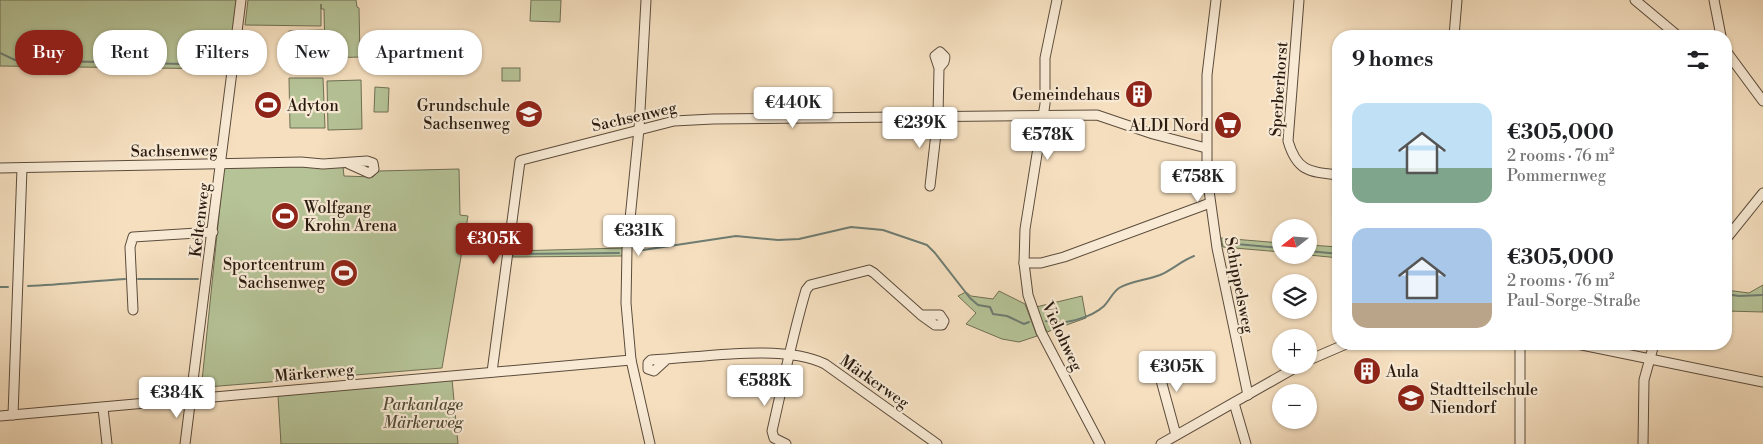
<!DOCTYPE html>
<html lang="en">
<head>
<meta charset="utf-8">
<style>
	body { margin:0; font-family:"Libre Bodoni",serif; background:#f2f2f2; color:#202124; height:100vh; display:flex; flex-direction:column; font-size:19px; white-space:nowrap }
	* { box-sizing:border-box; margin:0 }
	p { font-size:16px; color:#757577 }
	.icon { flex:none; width:28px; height:28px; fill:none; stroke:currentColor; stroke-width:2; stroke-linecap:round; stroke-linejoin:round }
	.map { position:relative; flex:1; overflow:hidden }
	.drawer { position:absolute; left:1332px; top:30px; width:400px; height:320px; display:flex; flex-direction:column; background:#fff; border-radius:20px; box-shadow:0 1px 4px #0004 }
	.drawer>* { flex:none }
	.hud { position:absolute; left:15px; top:30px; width:475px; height:45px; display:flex; gap:10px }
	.needle { width:32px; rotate:253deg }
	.fabs { position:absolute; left:1272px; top:219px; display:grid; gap:10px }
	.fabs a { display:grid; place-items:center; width:45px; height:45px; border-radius:50%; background:#fff; box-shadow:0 1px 4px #0004; font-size:25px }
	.price { position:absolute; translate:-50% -42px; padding:0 11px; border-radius:5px; background:#fff; color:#222; font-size:16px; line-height:32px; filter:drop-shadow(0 1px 2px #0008) }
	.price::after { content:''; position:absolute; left:50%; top:30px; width:15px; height:11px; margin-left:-8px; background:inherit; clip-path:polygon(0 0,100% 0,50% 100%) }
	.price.active { background:#8f2418; color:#fff }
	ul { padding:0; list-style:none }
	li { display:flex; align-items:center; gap:15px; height:125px; padding:0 20px }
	li span { display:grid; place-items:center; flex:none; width:140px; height:100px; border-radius:15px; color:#555 }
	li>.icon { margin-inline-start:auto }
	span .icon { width:60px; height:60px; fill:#fffc; stroke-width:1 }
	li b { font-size:21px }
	h2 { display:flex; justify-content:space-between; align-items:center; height:60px; padding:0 20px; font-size:21px }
	.pill { padding:0 18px; border-radius:20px; background:#fff; box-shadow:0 1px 4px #0004; font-size:18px; line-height:45px }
	.pill.active { background:#8f2418; color:#fff }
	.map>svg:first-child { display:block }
	.green { fill:#b5c397; stroke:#6f6f54 }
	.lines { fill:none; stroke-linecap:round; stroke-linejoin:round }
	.stream { stroke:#6e7c72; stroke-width:2 }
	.minor-casing { stroke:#5c4c3c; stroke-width:11 }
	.minor { stroke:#f8ead5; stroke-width:9 }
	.labels { text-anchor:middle; stroke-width:4.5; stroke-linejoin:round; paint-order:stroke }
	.street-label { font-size:16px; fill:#291b10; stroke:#f8ead5 }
	.poi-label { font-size:16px; fill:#291b10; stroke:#f8ead5; text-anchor:end }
	.park-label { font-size:16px; font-style:italic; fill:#534d38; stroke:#f8ead5 }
</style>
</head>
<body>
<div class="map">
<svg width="1763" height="444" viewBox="0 0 1763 444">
	<rect width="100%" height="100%" fill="#f5dfbf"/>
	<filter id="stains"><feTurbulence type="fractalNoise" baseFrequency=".004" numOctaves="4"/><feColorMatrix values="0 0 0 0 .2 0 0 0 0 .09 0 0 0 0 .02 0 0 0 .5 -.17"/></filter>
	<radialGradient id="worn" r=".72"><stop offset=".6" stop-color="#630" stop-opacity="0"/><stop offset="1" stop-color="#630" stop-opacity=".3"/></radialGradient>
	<!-- green -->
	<g class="green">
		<polygon points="0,0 238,0 229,69 0,66"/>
		<polygon points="248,0 356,0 357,7 359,8 360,57 325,58 324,9 321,9 321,4 321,26 245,25"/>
		<polygon points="531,0 561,0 560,22 530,21"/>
		<polygon points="323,30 324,62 289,63 289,31"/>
		<polygon points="417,38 440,38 440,52 416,51"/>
		<rect x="502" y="68" width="18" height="13"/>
		<polygon points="289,78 323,78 325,128 290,128"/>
		<polygon points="361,80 362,129 328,130 327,81"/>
		<polygon points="375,87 389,88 388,112 374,112"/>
		<polygon points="301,165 343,167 344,176 373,177 379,171 459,169 460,215 468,216 442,368 207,387 202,381 224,166"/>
		<polygon points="1221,238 1281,243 1281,252 1223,247"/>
		<polygon points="1309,245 1339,247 1339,258 1309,255"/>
		<polygon points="623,248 622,256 513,257 513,251"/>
		<polygon points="1763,285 1763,312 1726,311 1726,290 1749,293"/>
		<polygon points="999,291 1025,304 1037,336 1019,342 1002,339 966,324 976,313 958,296 966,292 971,296 993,299"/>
		<polygon points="1082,296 1086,318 1047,332 1036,307"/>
		<polygon points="452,379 458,444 281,444 278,396"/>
	</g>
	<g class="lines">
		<!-- stream -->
		<g class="stream">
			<polyline points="0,53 15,60 225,65"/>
			<polyline points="1226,243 1281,248"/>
			<polyline points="643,250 736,236 778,240 799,239 851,227 883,230 927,245 935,253 970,298 978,305 990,307 993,314 1007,316 1024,324 1029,322"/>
			<polyline points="1309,251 1339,254"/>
			<polyline points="517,254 619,253"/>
			<polyline points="138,279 198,279"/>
			<path d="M28 286C61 285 92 281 125 279"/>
			<polyline points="0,287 8,287"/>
			<polyline points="1726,294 1739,296 1763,295"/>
			<path d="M1046 321C1062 326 1091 318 1104 306 1110 300 1112 293 1119 288 1131 281 1147 280 1160 275 1172 270 1181 261 1194 256"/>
		</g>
		<!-- minor casing -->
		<g class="minor-casing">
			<g id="minor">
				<polyline points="646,0 639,129 627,249 626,303 631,360 650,444"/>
				<polyline points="1057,0 1045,58 1045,104 1025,229 1024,263 1028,295 1041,332 1100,444"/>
				<polyline points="1216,0 1207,75 1207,176 1217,248 1248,395"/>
				<path d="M1299 0 1288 141C1297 172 1310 172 1339 175"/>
				<polyline points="1635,0 1678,36"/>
				<polyline points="1714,0 1721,36"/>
				<polyline points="1454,36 1457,0"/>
				<polyline points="1726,51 1763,101"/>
				<polyline points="0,168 301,162 323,164 367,161 373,163 374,169 369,173 349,164"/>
				<polyline points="930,186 938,116 939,68 944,62 945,57 940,52 935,56 939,68"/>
				<polyline points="1726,239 1763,193"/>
				<polyline points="1024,263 1041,263 1064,257 1210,203"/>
				<polyline points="133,310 130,247 133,237 213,232"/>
				<polyline points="1577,344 1763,382"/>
				<path d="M666 360 654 371 648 369V363L651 360C700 358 783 343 825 364L937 444"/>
				<polyline points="1153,360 1159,373 1176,435"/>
				<polyline points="1309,360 1346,344"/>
				<polyline points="492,372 520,161 522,160 674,121 713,119 1097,115 1153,134 1206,148"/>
				<polyline points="1234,403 1246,444"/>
				<polyline points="103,408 107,444"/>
				<polyline points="13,415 22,168"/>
				<polyline points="0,416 631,360"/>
				<polyline points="185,444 241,0"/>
				<path d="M786 444 774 438 772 431C783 383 792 337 806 290L810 285 869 270 874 273 921 315H940L944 321 942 325H935L921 315"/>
				<polyline points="1161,444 1300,365"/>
				<polyline points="1520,444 1520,344"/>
				<polyline points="1643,444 1644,380 1654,344"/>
			</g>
		</g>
		<!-- minor -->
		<use href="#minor" class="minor"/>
	</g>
	<!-- icons -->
	<defs>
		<g id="building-disc" transform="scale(1.4375)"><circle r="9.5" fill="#8f2418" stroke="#f8ead5"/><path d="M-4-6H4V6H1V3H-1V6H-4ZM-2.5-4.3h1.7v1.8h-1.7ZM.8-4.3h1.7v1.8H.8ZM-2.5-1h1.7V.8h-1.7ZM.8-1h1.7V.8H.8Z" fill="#fff"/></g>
		<g id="stadium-disc" transform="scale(1.4375)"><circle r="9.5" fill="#8f2418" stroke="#f8ead5"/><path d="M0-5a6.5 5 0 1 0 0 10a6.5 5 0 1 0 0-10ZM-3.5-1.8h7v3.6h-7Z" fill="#fff"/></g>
		<g id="school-disc" transform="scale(1.4375)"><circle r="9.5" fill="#8f2418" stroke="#f8ead5"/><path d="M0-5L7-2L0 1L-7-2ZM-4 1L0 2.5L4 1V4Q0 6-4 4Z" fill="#fff"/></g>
		<g id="supermarket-disc" transform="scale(1.4375)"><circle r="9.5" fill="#8f2418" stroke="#f8ead5"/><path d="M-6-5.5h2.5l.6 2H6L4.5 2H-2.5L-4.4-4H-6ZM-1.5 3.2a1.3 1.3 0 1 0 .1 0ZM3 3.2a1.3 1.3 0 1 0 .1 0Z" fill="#fff"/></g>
	</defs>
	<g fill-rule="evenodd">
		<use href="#building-disc" x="1139" y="94"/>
		<use href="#stadium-disc" x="268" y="105"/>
		<use href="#school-disc" x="529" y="114"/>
		<use href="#supermarket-disc" x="1228" y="125"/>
		<use href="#stadium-disc" x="285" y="216"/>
		<use href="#stadium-disc" x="344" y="273"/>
		<use href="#building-disc" x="1367" y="371"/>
		<use href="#school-disc" x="1411" y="398"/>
	</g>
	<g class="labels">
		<!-- street labels -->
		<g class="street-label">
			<text transform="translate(1278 89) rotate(-86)" y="6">Sperberhorst</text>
			<text transform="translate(634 116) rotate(-13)" y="6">Sachsenweg</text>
			<text transform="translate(174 150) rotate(-1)" y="6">Sachsenweg</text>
			<text transform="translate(199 220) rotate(-83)" y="6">Keltenweg</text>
			<text transform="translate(1240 285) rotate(79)" y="6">Schippelsweg</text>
			<text transform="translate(1063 336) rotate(65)" y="6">Vielohweg</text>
			<text transform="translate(314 372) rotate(-5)" y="6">Märkerweg</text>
			<text transform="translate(875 381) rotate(35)" y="6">Märkerweg</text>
		</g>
		<!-- poi labels -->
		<g class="poi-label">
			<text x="1120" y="100">Gemeindehaus</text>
			<text x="287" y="111" text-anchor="start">Adyton</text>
			<text x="510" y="111">Grundschule<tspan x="510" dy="18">Sachsenweg</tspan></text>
			<text x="1209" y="131">ALDI Nord</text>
			<text x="304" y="213" text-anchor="start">Wolfgang<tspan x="304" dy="18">Krohn Arena</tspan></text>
			<text x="325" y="270">Sportcentrum<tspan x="325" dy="18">Sachsenweg</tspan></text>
			<text x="1386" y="377" text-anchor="start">Aula</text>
			<text x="1430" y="395" text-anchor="start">Stadtteilschule<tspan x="1430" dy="18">Niendorf</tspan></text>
		</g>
		<!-- park labels -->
		<g class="park-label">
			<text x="423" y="410">Parkanlage<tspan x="423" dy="18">Märkerweg</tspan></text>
		</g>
	</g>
	<rect width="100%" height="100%" filter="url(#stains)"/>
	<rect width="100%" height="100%" fill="url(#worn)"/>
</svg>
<div class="fabs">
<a><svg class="needle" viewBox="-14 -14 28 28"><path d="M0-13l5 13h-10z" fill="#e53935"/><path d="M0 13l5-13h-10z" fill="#757577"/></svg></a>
<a><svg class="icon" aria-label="layers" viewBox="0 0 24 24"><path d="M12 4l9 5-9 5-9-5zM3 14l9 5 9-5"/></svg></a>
<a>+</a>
<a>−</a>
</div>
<b class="price" style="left:793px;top:129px">€440K</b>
<b class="price" style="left:920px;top:149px">€239K</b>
<b class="price" style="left:1048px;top:161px">€578K</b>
<b class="price" style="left:1198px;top:203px">€758K</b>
<b class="price" style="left:639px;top:257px">€331K</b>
<b class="price active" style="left:494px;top:265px">€305K</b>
<b class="price" style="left:1177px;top:393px">€305K</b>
<b class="price" style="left:765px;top:407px">€588K</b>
<b class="price" style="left:177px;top:419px">€384K</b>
<div class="hud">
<a class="pill active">Buy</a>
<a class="pill">Rent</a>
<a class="pill">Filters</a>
<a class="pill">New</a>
<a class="pill">Apartment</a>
</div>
<section class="drawer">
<h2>9 homes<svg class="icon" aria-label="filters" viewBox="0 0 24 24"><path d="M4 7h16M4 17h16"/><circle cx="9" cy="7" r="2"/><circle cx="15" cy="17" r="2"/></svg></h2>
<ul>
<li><span style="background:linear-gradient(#bfe0f5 65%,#7fa58c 0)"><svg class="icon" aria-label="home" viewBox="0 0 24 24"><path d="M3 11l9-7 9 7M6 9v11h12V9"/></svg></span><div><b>€305,000</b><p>2 rooms · 76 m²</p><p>Pommernweg</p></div></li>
<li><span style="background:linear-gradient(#a9c7e8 75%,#b9a48a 0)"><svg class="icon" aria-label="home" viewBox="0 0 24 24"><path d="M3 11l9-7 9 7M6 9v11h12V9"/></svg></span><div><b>€305,000</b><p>2 rooms · 76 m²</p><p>Paul-Sorge-Straße</p></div></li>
</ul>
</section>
</div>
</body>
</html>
